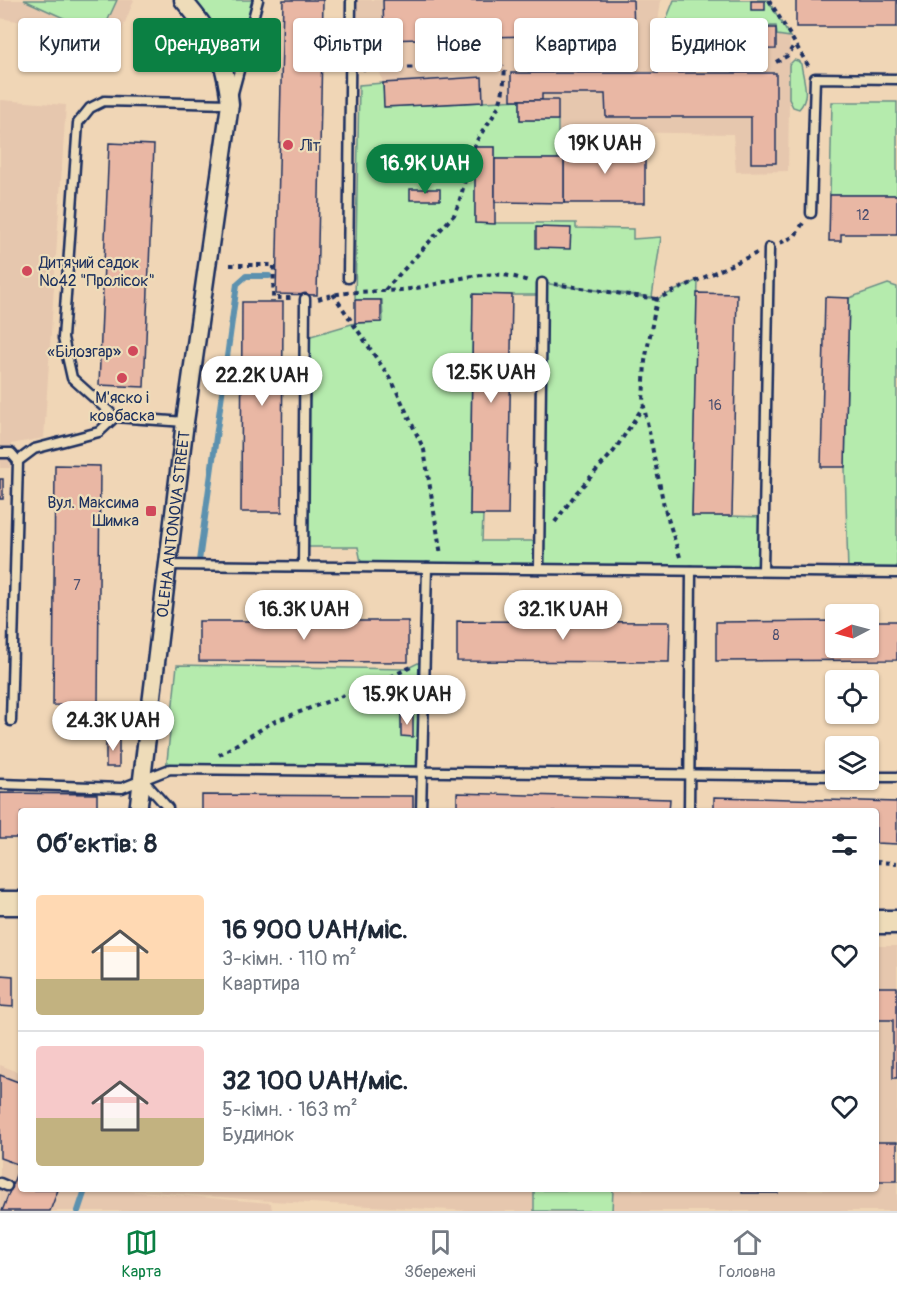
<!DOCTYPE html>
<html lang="uk">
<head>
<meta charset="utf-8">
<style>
	body { margin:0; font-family:Pangolin,sans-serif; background:#f2f2f3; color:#1f2937; height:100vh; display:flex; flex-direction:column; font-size:22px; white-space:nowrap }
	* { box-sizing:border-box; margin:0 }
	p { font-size:20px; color:#747a83 }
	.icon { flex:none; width:33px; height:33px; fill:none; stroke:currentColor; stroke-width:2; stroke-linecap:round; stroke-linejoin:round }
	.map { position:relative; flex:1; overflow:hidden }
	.side { position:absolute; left:18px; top:808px; width:861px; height:384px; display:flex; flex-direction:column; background:#fff; border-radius:6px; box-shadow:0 2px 4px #0004 }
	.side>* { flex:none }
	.top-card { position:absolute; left:18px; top:18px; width:861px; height:54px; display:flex; gap:12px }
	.needle { width:39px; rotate:264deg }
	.controls { position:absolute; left:825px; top:604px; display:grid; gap:12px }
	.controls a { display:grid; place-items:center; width:54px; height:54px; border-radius:6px; background:#fff; box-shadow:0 2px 4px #0004; font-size:30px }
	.price { position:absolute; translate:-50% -51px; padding:0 14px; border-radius:21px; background:#fff; color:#222; font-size:20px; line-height:39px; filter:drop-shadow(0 2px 3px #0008) }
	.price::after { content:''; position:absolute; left:50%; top:36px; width:18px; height:14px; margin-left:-9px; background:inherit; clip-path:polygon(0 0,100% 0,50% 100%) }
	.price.on { background:#0b8043; color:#fff }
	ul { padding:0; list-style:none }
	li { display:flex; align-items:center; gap:18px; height:150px; padding:0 18px }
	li+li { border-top:2px solid #e0e1e3 }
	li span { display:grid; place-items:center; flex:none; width:168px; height:120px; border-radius:6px; color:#555 }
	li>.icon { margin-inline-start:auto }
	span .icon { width:72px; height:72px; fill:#fffc; stroke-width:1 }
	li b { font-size:26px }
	h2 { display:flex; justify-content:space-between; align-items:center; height:72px; padding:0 18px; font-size:26px }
	.pill { padding:0 21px; border-radius:6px; background:#fff; box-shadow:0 2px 4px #0004; font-size:21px; line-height:54px }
	.pill.on { background:#0b8043; color:#fff }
	.dock { display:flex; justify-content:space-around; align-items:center; height:84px; border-top:2px solid #e0e1e3; background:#fff; font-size:16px; color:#747a83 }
	.dock a { display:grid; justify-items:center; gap:3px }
	.dock .on { color:#0b8043 }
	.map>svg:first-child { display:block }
	.built { fill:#e6c7ae }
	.green { fill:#b5ebad; stroke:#688d86; stroke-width:1.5; fill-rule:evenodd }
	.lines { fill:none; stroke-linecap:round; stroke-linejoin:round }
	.stream { stroke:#5b91af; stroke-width:6 }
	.building { fill:#e9b7a4; stroke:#1b2f5e; stroke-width:1.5 }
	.lane-casing { stroke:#1b2f5e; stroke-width:13 }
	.street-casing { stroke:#1b2f5e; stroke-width:21 }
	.secondary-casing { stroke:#1b2f5e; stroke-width:27 }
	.path { stroke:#1b2f5e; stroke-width:4; stroke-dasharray:4.5 4.5; stroke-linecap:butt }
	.lane { stroke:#eedcb9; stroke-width:8 }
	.street { stroke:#eedcb9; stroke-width:16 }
	.secondary { stroke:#eedcb9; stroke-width:22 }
	.poi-dot { fill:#d1495b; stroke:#eedcb9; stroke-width:2 }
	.labels { text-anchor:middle; stroke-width:4.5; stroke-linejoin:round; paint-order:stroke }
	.number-label { font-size:14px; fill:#4e5170 }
	.poi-label { font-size:16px; fill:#1b2f5e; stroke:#eedcb9; text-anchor:start }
	.street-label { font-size:16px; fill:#1b2f5e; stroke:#eedcb9 }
</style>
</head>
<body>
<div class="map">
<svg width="897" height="1211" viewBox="0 0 897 1211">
	<rect width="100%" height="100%" fill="#f0d6b6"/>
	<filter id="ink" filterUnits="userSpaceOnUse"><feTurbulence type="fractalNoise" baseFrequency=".0167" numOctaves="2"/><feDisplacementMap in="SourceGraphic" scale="12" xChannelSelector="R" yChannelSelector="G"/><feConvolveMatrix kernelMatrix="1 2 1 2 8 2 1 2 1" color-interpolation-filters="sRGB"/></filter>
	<g filter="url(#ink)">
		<!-- built -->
		<g class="built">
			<polygon points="0,0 134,0 116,45 89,34 0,18"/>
			<polygon points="351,0 661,0 657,29 777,26 778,35 790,37 788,171 736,172 733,134 558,131 557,120 520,120 519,100 384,107 383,83 379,69 350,69"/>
			<polygon points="0,100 66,105 44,438 11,444 10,468 0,468"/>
			<polygon points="876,946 897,946 897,1211 471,1211 271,1201 127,1190 876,1190"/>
			<polygon points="0,1065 21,1073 21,1190 116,1190 271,1203 272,1211 0,1211"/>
		</g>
		<!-- green -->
		<g class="green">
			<polygon points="24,0 117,0 101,35"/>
			<polygon points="183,0 258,0 231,100 227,78"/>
			<polygon points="674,0 768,0 790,37 777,35 776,26 663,28"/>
			<path d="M794 60 798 61 801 64C803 79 811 97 799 109L793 107 789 99V65Z"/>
			<path d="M383 83 385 107 520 100V120H558V159H495V147H476L475 223H576V228L633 229V239L661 237 652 297 542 283 657 299 698 280 692 515 765 517 763 571 362 567 358 547H303L304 338 355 323 381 322 383 320 382 300H355L359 85ZM473 295H541L539 541H482L483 515 470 514Z"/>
			<polygon points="832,102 897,102 897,195 830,195"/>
			<polygon points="888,284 897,287 897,573 848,572 845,467 849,298"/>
			<polygon points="424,660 421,772 166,771 177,665 406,669"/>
			<polygon points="534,1190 613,1190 612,1211 534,1211"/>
		</g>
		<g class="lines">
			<!-- stream -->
			<g class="stream">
				<polyline points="199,561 237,284 246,276 269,276"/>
				<polyline points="78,1211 85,1190"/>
			</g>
		</g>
		<!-- building -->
		<g class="building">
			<polygon points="283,0 323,0 317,295 276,294"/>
			<polygon points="383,0 633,0 634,33 384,40"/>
			<rect x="796" y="0" width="101" height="27"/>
			<rect x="751" y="1" width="14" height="9"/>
			<polygon points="665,28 776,28 776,49 666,50"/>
			<polygon points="511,73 776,73 776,163 751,163 751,117 606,117 605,94 542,94 542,100 511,100"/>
			<polygon points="482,77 483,102 384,107 383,83"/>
			<rect x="520" y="100" width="38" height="20"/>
			<polygon points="109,143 154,145 144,387 99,385"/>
			<polygon points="570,146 645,147 645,203 564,203 564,159 570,159"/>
			<polygon points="475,147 495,147 495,224 475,223"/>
			<polygon points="495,159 564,159 564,203 495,202"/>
			<rect x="410" y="189" width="30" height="11"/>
			<polygon points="830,195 897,195 897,234 841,234 841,241 829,241"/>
			<polygon points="536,227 571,228 570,249 536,248"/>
			<polygon points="697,293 737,294 732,516 692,516"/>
			<polygon points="473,294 512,295 508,515 470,515"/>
			<polygon points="825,297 849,298 845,467 821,467"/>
			<polygon points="355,300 381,300 381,322 355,323"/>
			<polygon points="242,302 283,302 282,512 241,512"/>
			<polygon points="55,465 100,466 98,706 53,705"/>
			<rect x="0" y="479" width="3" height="20"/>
			<polygon points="199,621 408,621 408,662 199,661"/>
			<polygon points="457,621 670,622 669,662 457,661"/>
			<polygon points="836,621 836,648 868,648 868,621 897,621 897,660 716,661 716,622"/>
			<polygon points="74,705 98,706 98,734 73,734"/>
			<polygon points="401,715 413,715 413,737 401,736"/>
			<rect x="106" y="738" width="13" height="29"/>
			<polygon points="0,793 97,794 97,812 21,812 21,838 0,838"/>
			<polygon points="457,793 670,799 669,812 457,812"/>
			<polygon points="202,795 413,796 413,812 202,812"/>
			<polygon points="714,797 897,802 897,844 876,843 876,812 714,812"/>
			<polygon points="0,975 13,976 13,1007 0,1006"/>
			<polygon points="876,987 897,987 897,1078 893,1078 893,1020 876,1020"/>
			<polygon points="0,1075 21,1083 21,1190 58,1190 50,1211 2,1211 20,1165 0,1158"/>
			<rect x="876" y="1142" width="21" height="39"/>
			<rect x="742" y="1190" width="36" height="3"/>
		</g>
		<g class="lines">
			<!-- lane casing -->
			<g class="lane-casing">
				<g id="lane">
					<polyline points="811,213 815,78 897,79"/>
					<polyline points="348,278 351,0"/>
					<polyline points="115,417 72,378 63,338 78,123 90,108 104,101 230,104 258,0"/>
					<polyline points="0,453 11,453 18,461"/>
					<polyline points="167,565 897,573"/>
					<polyline points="303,566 305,299"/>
					<polyline points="539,569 542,283"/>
					<polyline points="763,571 769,248"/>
					<polyline points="11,721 18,461 34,449 99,432 115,417 185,422"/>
					<polyline points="868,777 897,777"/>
					<polyline points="143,780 168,808 168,812"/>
					<polyline points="0,784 122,788 170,769 836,776"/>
					<polyline points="421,812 427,568"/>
					<polyline points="689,812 691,571"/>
					<polyline points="0,1183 7,1186"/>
				</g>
			</g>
			<!-- street casing -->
			<g class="street-casing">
				<g id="street">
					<path id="s1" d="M138 812 185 422 230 104C225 56 214 36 183 0"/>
				</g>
			</g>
			<!-- secondary casing -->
			<g class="secondary-casing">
				<g id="secondary">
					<polyline points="0,903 21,903"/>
					<polyline points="876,922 897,922"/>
				</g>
			</g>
			<!-- path -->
			<g class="path">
				<polyline points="769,0 809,67"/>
				<polyline points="776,62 787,56 795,44"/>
				<polyline points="363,69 424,67"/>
				<polyline points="780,243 795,236 803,223"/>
				<polyline points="230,265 274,265 273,298 292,298"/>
				<polyline points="554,284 657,299"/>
				<path d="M385 290 454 215C464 193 466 169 474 147 479 134 489 124 496 111 504 97 504 81 505 66"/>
				<polyline points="333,294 392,381 424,450 441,555"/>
				<path d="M318 299C347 289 379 293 410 289 452 283 485 265 528 281"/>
				<polyline points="555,522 577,492 614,451 643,407"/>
				<polyline points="680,557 664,506 643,402 645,361 657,299 757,253"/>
				<polyline points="219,755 273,722 382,681 411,667"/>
				<polyline points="876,862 897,863"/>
				<polyline points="495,1190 505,1190"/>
			</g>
			<!-- lane -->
			<use href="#lane" class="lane"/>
			<!-- street -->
			<use href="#street" class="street"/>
			<!-- secondary -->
			<use href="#secondary" class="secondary"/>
		</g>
	</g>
	<!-- markers -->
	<g class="poi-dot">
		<circle cx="288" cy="145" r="6"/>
		<circle cx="27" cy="271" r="6"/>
		<circle cx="133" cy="351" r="6"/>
		<circle cx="122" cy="378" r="6"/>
		<rect x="145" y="505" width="12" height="12" rx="3"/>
	</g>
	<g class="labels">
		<!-- number labels -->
		<g class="number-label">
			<text x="863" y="220">12</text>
			<text x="715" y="410">16</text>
			<text x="77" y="590">7</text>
			<text x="776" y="640">8</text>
		</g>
		<!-- poi labels -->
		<g class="poi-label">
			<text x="300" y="151">Літ</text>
			<text x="39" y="268">Дитячий садок<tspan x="39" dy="18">№42 "Пролісок"</tspan></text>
			<text x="121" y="357" text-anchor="end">«Білозгар»</text>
			<text x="122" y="403" text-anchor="middle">М'яско і<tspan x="122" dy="18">ковбаска</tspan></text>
			<text x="139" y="508" text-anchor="end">Вул. Максима<tspan x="139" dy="18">Шимка</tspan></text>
		</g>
		<!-- street labels -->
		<g class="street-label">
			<text dy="6" stroke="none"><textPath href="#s1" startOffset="290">OLEHA ANTONOVA STREET</textPath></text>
		</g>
	</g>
</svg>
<div class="controls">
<a><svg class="needle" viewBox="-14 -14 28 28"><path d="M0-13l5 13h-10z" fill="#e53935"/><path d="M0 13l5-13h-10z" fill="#747a83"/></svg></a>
<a><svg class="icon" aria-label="locate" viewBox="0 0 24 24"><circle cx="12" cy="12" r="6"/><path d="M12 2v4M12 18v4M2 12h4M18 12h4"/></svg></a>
<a><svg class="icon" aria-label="layers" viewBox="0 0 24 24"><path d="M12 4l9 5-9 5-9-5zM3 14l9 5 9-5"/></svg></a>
</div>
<b class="price" style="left:605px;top:175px">19K UAH</b>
<b class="price on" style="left:425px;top:195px">16.9K UAH</b>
<b class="price" style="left:491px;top:404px">12.5K UAH</b>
<b class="price" style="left:262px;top:407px">22.2K UAH</b>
<b class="price" style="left:304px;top:641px">16.3K UAH</b>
<b class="price" style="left:563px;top:641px">32.1K UAH</b>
<b class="price" style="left:407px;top:726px">15.9K UAH</b>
<b class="price" style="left:113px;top:752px">24.3K UAH</b>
<div class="top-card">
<a class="pill">Купити</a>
<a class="pill on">Орендувати</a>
<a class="pill">Фільтри</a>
<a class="pill">Нове</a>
<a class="pill">Квартира</a>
<a class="pill">Будинок</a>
</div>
<section class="side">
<h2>Об’єктів: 8<svg class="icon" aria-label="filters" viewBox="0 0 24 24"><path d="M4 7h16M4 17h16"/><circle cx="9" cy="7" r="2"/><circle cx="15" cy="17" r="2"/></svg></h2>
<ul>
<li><span style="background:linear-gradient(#ffd9b3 70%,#c2b280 0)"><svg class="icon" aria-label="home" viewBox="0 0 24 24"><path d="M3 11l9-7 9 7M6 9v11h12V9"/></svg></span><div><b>16 900 UAH/міс.</b><p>3-кімн. · 110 m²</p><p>Квартира</p></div><svg class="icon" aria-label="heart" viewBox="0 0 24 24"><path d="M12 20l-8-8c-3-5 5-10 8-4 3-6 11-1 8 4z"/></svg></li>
<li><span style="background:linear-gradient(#f6c9c9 60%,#c2b280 0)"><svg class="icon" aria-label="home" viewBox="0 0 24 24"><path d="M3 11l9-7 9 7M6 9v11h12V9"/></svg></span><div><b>32 100 UAH/міс.</b><p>5-кімн. · 163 m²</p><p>Будинок</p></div><svg class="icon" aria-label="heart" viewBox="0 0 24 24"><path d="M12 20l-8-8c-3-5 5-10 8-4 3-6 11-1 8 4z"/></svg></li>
</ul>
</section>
</div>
<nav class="dock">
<a class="on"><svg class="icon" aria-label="map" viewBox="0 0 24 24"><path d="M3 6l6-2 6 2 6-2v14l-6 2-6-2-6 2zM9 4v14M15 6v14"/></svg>Карта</a>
<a><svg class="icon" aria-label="saved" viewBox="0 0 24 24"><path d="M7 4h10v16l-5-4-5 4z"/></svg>Збережені</a>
<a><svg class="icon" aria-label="home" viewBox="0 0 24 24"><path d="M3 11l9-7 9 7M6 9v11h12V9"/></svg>Головна</a>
</nav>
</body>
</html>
